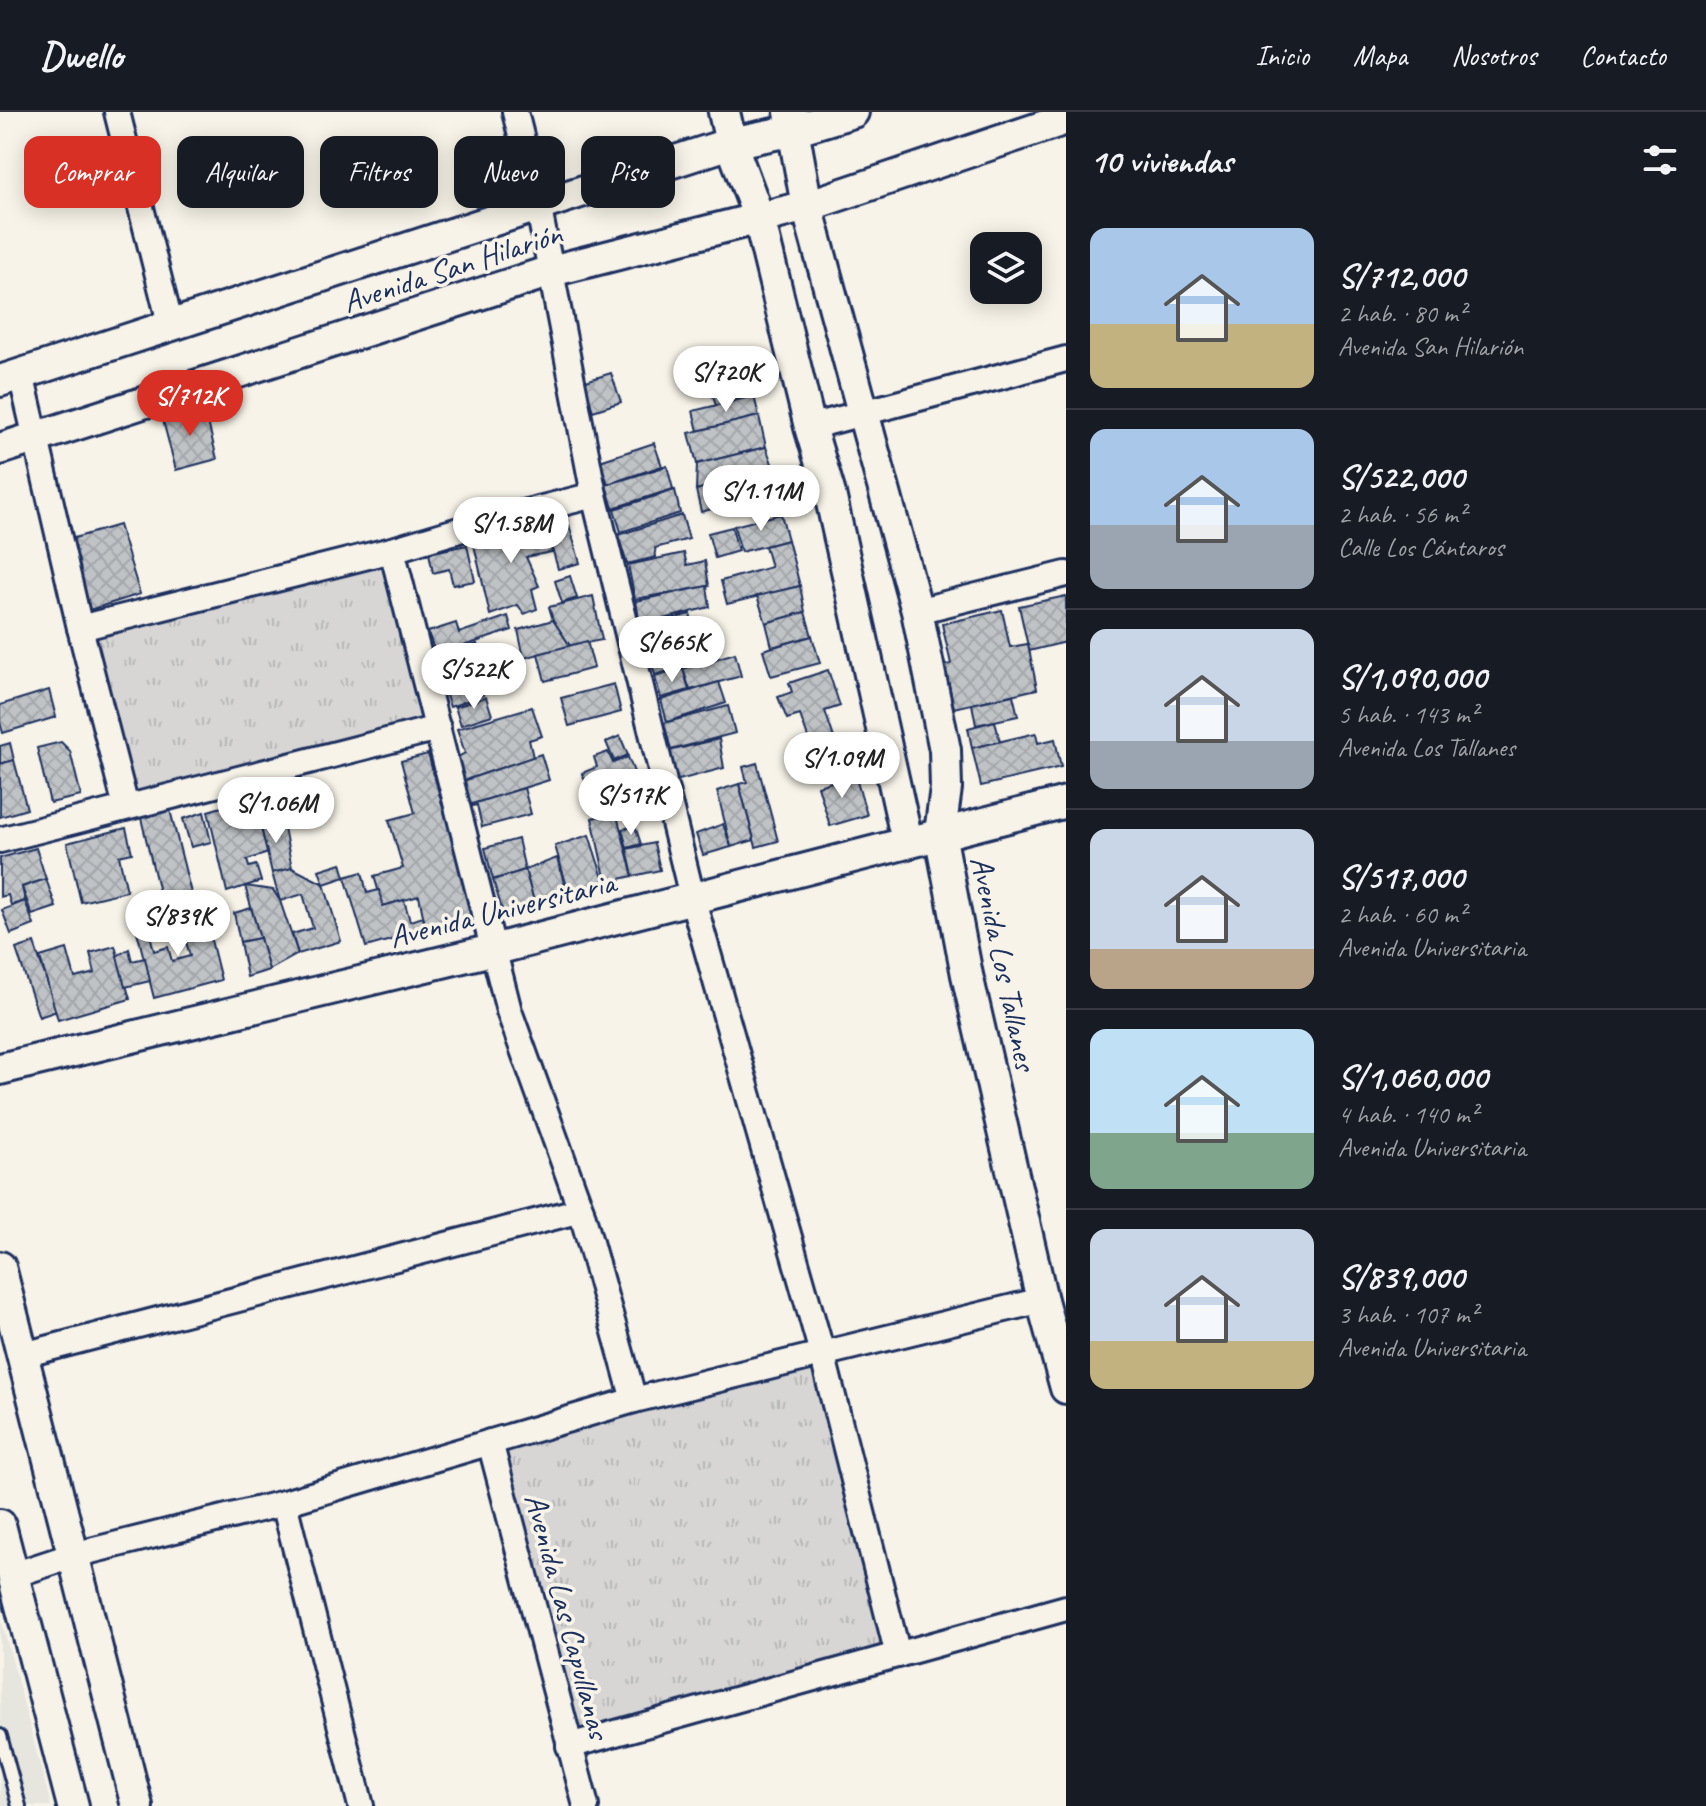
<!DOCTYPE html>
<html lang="es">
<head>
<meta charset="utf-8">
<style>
	body { margin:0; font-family:Caveat,sans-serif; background:#242831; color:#f1f3f6; height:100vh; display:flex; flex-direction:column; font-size:30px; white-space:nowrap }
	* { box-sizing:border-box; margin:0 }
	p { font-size:26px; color:#9ea1a6 }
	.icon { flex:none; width:44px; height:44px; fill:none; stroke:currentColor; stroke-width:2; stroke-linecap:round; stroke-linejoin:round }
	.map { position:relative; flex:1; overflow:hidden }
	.side { display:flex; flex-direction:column; background:#171b24; width:640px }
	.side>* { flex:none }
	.top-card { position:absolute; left:24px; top:24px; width:760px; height:72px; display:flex; gap:16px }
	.controls { position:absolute; left:970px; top:120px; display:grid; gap:16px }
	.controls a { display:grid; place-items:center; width:72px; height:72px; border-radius:16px; background:#171b24; box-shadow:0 4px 20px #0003; font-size:40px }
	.price { position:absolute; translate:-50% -68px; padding:0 18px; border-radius:28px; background:#fff; color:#222; font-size:26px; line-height:52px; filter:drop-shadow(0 2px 4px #0008) }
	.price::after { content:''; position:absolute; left:50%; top:48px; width:24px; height:18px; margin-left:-12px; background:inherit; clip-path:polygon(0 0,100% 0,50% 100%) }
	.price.on { background:#d93025; color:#fff }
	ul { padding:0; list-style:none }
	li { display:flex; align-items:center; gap:24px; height:200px; padding:0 24px }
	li+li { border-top:2px solid #363941 }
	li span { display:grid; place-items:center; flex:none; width:224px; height:160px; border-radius:16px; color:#555 }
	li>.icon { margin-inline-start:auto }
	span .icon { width:96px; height:96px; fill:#fffc; stroke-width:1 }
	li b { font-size:34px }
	h2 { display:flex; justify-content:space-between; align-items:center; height:96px; padding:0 24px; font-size:34px }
	.tag { padding:0 28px; border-radius:16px; background:#171b24; box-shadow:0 4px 20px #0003; font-size:28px; line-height:72px }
	.tag.on { background:#d93025; color:#fff }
	header { display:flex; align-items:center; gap:48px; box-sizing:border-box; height:112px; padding:0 40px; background:#171b24; border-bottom:2px solid #363941 }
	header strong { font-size:38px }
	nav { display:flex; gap:44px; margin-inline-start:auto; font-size:28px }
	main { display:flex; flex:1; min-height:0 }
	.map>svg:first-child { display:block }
	.built { fill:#e6e5de }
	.grass { fill:url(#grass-tufts); stroke:#798299; stroke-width:2 }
	.building { fill:url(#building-cross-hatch); stroke:#1b2f5e; stroke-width:2 }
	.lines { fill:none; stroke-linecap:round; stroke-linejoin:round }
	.service-casing { stroke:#1b2f5e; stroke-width:18 }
	.minor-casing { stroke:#1b2f5e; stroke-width:30 }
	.tertiary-casing { stroke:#1b2f5e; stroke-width:36 }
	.service { stroke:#f7f3e8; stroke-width:12 }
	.minor { stroke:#f7f3e8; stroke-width:24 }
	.tertiary { stroke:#f7f3e8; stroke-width:30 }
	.labels { text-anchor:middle; stroke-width:7; stroke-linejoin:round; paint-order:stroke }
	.street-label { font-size:32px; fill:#1b2f5e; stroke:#f7f3e8 }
</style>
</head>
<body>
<header>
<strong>Dwello</strong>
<nav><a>Inicio</a><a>Mapa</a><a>Nosotros</a><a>Contacto</a></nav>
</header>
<main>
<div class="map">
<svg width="1066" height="1694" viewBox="0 0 1066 1694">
	<defs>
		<pattern id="grass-tufts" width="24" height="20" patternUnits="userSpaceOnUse" patternTransform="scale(2)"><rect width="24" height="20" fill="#d7d6d4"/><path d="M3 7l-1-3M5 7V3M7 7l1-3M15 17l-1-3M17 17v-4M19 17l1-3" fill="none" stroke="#b8b8b8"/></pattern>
		<pattern id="building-cross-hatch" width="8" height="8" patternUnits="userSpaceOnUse" patternTransform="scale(2)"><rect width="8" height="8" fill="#c0c3c5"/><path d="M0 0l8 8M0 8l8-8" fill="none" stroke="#a4a8ac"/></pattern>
	</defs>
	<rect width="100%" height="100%" fill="#f7f3e8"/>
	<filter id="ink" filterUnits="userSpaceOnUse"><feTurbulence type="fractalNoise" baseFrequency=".0125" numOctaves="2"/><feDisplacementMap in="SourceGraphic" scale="16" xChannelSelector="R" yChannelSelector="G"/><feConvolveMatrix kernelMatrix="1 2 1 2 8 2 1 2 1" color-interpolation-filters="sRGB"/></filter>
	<g filter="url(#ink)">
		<!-- built -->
		<polygon class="built" points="0,1503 51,1694 0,1694"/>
		<!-- grass -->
		<g class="grass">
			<polygon points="392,438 438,616 126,695 80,516"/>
			<polygon points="810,1250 887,1543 576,1629 499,1336"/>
		</g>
		<!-- building -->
		<g class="building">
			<polygon points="740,236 746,256 716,266 712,255 689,262 686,253"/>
			<polygon points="747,257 754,284 716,294 709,270"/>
			<polygon points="611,261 621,290 593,299 583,270"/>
			<polygon points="754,284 759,304 698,319 693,299"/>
			<polygon points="204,294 217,347 176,358 162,305"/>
			<polygon points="759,304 766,335 697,352 689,321"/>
			<polygon points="654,331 662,354 608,372 600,349"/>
			<polygon points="766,335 774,357 696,378 697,352"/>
			<polygon points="667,354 673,377 613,396 606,373"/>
			<polygon points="774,357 784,377 701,400 696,378"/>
			<polygon points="675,378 680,401 621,420 614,397"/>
			<polygon points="566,402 580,451 558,457 544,408"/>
			<polygon points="781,402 788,428 741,440 734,414"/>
			<polygon points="682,403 689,427 655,436 656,445 627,452 618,423"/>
			<polygon points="544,408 552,440 526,445 539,474 532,477 537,497 524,502 518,493 490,503 472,424"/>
			<polygon points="119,413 140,482 86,499 64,429"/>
			<polygon points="732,415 738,439 715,446 708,421"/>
			<polygon points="788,428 800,474 727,492 721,469 771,455 765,434"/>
			<polygon points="467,433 475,469 453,473 449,457 433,461 429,441"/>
			<polygon points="684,441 687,453 705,449 709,474 635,487 628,453"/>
			<polygon points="570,464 577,486 562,491 555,469"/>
			<polygon points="707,474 710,495 640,513 636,489"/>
			<polygon points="800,474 805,500 766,511 757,484"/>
			<polygon points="593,484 602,528 570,534 553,508 549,495"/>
			<polygon points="1066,484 1066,530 1029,539 1019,494"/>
			<polygon points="1002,498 1010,535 1028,532 1037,577 954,596 949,573 943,575 938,555 951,552 942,512"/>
			<polygon points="805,500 812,524 772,535 766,511"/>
			<polygon points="690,502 696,525 647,538 641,515"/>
			<polygon points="508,504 512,518 436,543 428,520 456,511 459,521"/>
			<polygon points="553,508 570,534 524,546 518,518"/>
			<polygon points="812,524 820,551 771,564 763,538"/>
			<polygon points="587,529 594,556 545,569 538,542"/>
			<polygon points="680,530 686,554 655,563 648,539"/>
			<polygon points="477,532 484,553 441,568 434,546"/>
			<polygon points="735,541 741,564 690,578 683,557"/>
			<polygon points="474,557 483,583 450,595 441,569"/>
			<polygon points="683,557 689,578 661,586 655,565"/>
			<polygon points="828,558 840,594 825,599 834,626 811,634 800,603 787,607 778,585 792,580 789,571"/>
			<polygon points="719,570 726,591 667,610 661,588"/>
			<polygon points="614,572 621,600 569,614 561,586"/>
			<polygon points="49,578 56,605 3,621 0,610 0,593"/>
			<polygon points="1013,583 1018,604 976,613 972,592"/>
			<polygon points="486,585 492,603 461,613 455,595"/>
			<polygon points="728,594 735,621 671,638 664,611"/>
			<polygon points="532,595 542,624 529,628 533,645 463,669 458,645 465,641 457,617"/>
			<polygon points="995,609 1000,630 972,636 968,616"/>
			<polygon points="1036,621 1038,631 1055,627 1061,655 981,674 972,636"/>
			<polygon points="620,624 628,643 614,649 606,630"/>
			<polygon points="719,627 724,656 675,669 669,639"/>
			<polygon points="61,630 70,639 81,684 50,691 37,636"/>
			<polygon points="10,631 14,648 0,652 0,634"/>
			<polygon points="608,640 613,651 628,645 639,673 593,690 582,661 597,655 594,645"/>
			<polygon points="428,642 475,808 426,818 419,784 383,794 374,764 403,756 389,708 415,701 401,649"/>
			<polygon points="541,642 549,668 469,693 463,669"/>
			<polygon points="14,648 27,697 0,705 0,652"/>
			<polygon points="757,651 778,729 756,735 739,672 747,670 743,655"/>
			<polygon points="855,663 867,703 830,714 818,674"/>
			<polygon points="739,672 754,728 731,735 717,679"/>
			<polygon points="524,676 531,702 482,715 477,693 469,695 469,693"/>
			<polygon points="274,680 282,706 260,711 252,686"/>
			<polygon points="252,686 268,741 247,748 249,755 256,753 261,769 227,780 208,699"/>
			<polygon points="169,694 191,781 161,788 140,702"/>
			<polygon points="204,700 211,730 191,735 183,707"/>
			<polygon points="616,700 633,764 606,770 592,706"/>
			<polygon points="282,706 292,756 272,761 260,711"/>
			<polygon points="723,712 731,735 703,743 696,722"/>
			<polygon points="635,714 641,732 627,736 622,717"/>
			<polygon points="126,716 132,741 119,744 127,779 81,790 67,731"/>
			<polygon points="589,723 604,769 569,781 555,734"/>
			<polygon points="518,727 525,758 493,768 485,736"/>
			<polygon points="654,731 660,758 633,764 627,737"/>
			<polygon points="36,736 46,767 22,775 25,789 11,793 8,783 0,785 0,746"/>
			<polygon points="557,746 567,781 534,789 525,758"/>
			<polygon points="341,751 345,765 324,772 319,758"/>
			<polygon points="292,756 324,772 341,829 298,842 292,822 313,816 303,782 280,789 272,761"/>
			<polygon points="525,758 536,797 504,804 493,768"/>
			<polygon points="362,760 367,781 379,778 383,794 404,788 410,809 423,805 426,818 366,835 345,765"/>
			<polygon points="46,767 56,795 32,803 22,775"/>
			<polygon points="245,774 273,778 280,789 298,842 269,858"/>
			<polygon points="25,789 34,813 11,822 2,798"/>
			<polygon points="251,796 260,826 240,830 234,801"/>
			<polygon points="144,797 154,839 168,835 172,849 190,844 178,800 190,797 195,815 207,812 221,868 154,886 132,800"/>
			<polygon points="260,826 269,858 247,865 240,830"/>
			<polygon points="34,831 57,899 39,905 16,837"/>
			<polygon points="115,834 130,887 58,908 40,845 67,837 75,866 95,861 90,841"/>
			<polygon points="129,837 132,849 145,846 150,869 125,875 117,844"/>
		</g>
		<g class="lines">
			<!-- service casing -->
			<g class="service-casing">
				<polyline id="service" points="0,1624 19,1694"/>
			</g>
			<!-- minor casing -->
			<g class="minor-casing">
				<g id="minor">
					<polyline points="117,0 171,215"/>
					<polyline points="515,0 538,92 594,383 692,785 822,1241 898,1543"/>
					<polyline points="21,262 80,516 126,695"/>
					<polyline points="810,315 1066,247"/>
					<polyline points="392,438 509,899 581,1098 634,1288"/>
					<polyline points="917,499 1066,462"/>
					<polyline points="80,516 392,438 479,412 594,383"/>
					<polyline points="0,728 438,616"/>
					<polyline points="23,1243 581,1098"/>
					<polyline points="490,1330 586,1694"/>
					<polyline points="284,1391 361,1694"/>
					<polyline points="13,1463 74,1443 284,1391 634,1288 1042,1188"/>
					<polyline points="569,1634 1066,1496"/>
				</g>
			</g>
			<!-- tertiary casing -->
			<g class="tertiary-casing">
				<g id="tertiary">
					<polyline points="724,0 731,31 759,106 810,315 830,382 907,729"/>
					<polyline points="790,0 807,94 917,499 945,638 946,676 940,721 967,863 1042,1188 1066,1276"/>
					<polyline points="0,269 731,31 794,18 853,0"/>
					<polyline points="0,337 551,159 807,94 1066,7"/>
					<polyline points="0,957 492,838 1066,690"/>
					<polyline points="0,1155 137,1694"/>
					<polyline points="0,1413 73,1694"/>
				</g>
			</g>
			<!-- service -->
			<use href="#service" class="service"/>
			<!-- minor -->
			<use href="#minor" class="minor"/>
			<!-- tertiary -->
			<use href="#tertiary" class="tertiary"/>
		</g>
	</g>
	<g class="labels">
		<!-- street labels -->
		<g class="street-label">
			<text transform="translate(452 155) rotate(-18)" y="11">Avenida San Hilarión</text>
			<text transform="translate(502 797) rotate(-14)" y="11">Avenida Universitaria</text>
			<text transform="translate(1004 851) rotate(78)" y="11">Avenida Los Tallanes</text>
			<text transform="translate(568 1504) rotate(75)" y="11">Avenida Las Capullanas</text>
		</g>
	</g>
</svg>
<div class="controls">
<a><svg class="icon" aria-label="layers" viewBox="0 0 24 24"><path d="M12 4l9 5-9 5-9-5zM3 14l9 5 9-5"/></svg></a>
</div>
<b class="price" style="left:726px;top:302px">S/720K</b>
<b class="price on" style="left:190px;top:326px">S/712K</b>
<b class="price" style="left:761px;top:421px">S/1.11M</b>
<b class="price" style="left:511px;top:453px">S/1.58M</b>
<b class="price" style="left:672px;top:572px">S/665K</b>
<b class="price" style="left:474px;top:599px">S/522K</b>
<b class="price" style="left:842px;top:688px">S/1.09M</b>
<b class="price" style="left:631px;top:725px">S/517K</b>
<b class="price" style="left:276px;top:733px">S/1.06M</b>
<b class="price" style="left:178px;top:846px">S/839K</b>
<div class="top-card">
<a class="tag on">Comprar</a>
<a class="tag">Alquilar</a>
<a class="tag">Filtros</a>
<a class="tag">Nuevo</a>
<a class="tag">Piso</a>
</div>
</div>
<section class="side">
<h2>10 viviendas<svg class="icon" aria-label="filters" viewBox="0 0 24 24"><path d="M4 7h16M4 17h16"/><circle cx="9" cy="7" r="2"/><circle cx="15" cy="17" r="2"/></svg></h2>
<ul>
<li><span style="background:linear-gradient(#a9c7e8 60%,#c2b280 0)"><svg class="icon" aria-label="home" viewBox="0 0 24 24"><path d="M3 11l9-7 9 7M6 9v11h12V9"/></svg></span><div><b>S/712,000</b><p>2 hab. · 80 m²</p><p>Avenida San Hilarión</p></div></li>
<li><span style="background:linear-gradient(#a9c7e8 60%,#9aa5b1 0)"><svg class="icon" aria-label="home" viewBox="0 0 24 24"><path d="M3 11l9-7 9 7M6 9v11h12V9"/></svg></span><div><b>S/522,000</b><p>2 hab. · 56 m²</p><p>Calle Los Cántaros</p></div></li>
<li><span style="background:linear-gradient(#c9d6e8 70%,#9aa5b1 0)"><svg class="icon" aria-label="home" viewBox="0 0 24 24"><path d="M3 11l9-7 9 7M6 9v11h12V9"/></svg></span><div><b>S/1,090,000</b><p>5 hab. · 143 m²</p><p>Avenida Los Tallanes</p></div></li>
<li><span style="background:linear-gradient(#c9d6e8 75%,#b9a48a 0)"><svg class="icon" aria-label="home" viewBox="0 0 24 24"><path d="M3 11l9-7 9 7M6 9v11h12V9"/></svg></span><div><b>S/517,000</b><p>2 hab. · 60 m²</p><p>Avenida Universitaria</p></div></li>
<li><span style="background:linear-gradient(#bfe0f5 65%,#7fa58c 0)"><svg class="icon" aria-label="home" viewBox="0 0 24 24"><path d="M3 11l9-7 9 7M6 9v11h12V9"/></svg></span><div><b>S/1,060,000</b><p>4 hab. · 140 m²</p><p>Avenida Universitaria</p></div></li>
<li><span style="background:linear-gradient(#c9d6e8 70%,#c2b280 0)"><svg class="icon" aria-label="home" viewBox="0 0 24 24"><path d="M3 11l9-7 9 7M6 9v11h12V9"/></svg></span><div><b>S/839,000</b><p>3 hab. · 107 m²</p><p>Avenida Universitaria</p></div></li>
</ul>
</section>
</main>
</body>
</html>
